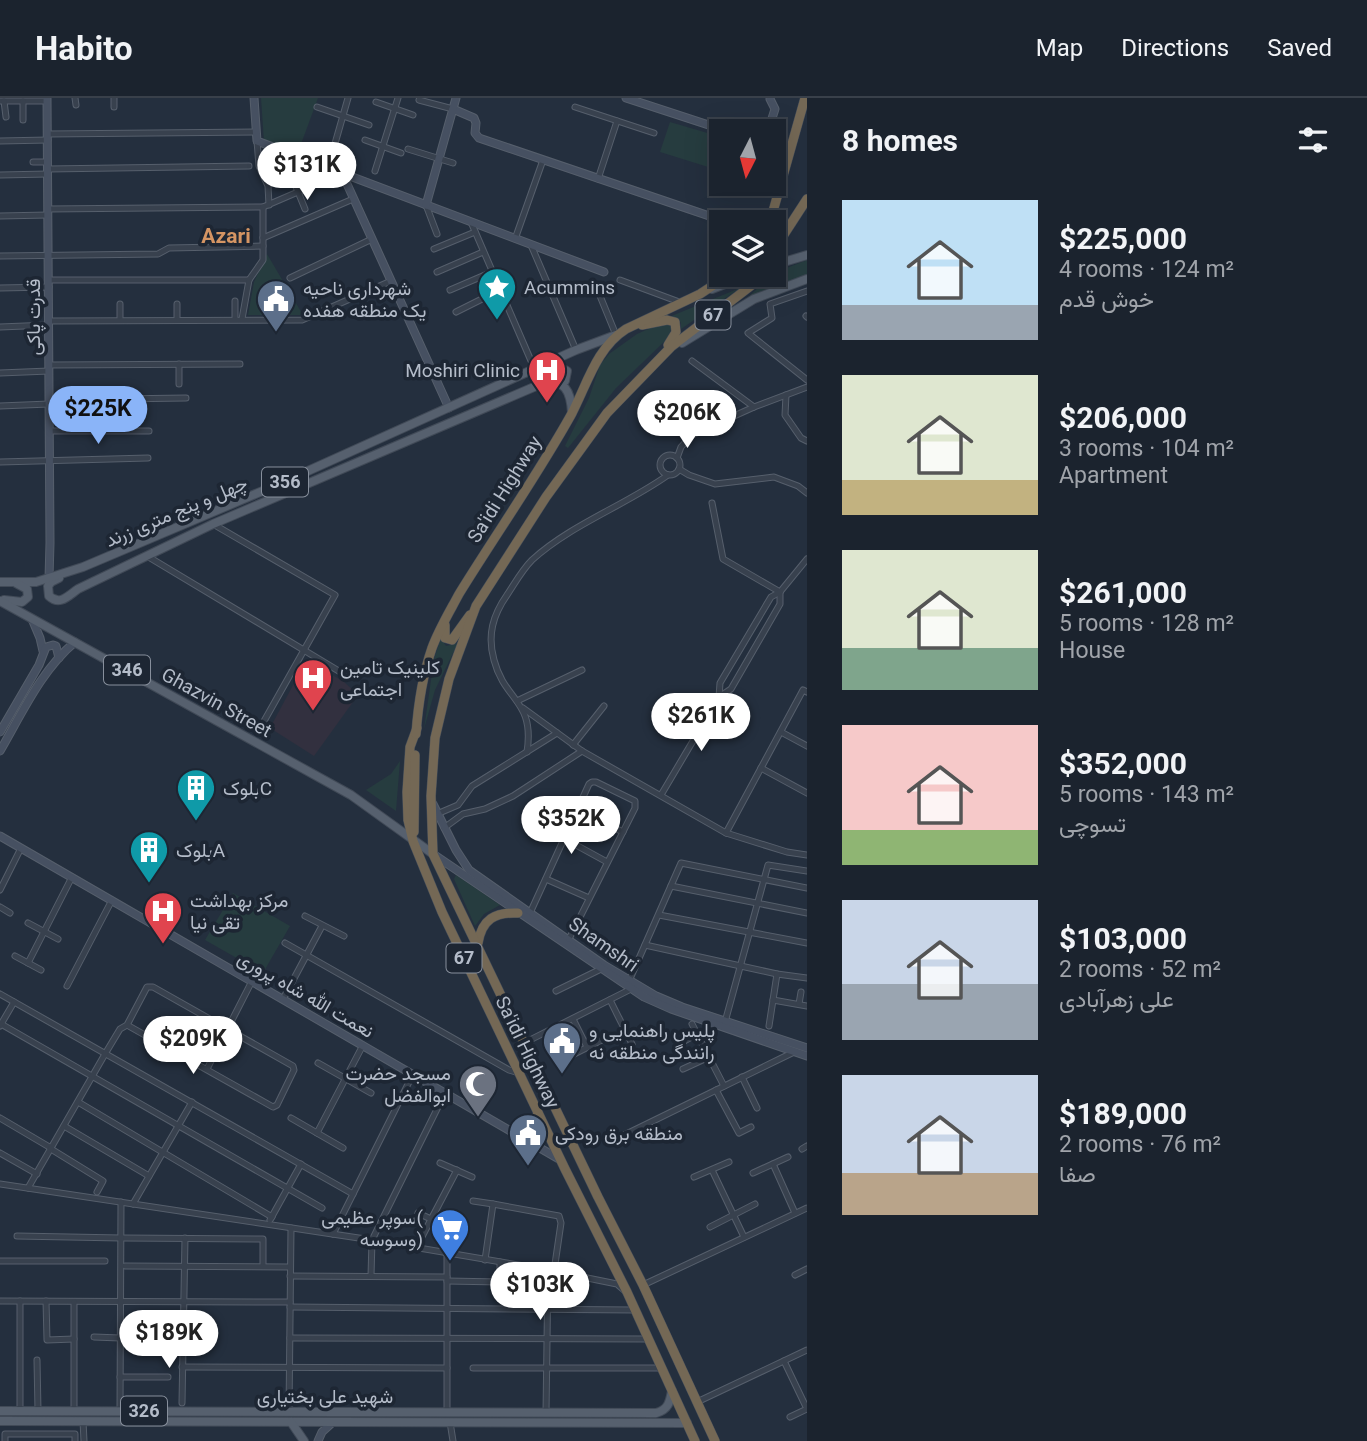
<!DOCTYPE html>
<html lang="en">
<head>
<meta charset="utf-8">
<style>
	body { margin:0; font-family:Roboto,Vazirmatn,sans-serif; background:#282f3a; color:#f1f3f6; height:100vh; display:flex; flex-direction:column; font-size:26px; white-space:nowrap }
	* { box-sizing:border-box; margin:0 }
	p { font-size:23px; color:#a0a4aa }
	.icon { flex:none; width:38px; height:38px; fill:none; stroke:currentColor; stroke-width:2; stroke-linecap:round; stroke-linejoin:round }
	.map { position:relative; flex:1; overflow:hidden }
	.details { display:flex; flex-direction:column; background:#1b232e; width:560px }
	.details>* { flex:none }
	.needle { width:46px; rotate:186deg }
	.tools { position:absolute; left:709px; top:21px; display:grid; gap:14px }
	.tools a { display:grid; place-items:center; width:77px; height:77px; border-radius:0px; background:#1b232e; box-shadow:0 7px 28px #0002,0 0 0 2px #39404a; font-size:35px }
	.price { position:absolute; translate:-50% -60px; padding:0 16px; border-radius:24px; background:#fff; color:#222; font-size:23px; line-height:46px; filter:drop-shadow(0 2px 4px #0008) }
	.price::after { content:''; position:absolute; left:50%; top:42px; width:21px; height:16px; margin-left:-10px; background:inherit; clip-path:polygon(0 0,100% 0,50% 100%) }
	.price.active { background:#8ab4f8; color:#111 }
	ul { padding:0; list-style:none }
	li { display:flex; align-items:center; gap:21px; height:175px; padding:0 35px }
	li span { display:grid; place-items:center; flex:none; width:196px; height:140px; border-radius:0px; color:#555 }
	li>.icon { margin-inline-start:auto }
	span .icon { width:84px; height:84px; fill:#fffc; stroke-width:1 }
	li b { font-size:30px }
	h2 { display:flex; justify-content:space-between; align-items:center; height:84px; padding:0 35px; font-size:30px }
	header { display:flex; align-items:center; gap:42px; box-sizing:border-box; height:98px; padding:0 35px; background:#1b232e; border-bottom:2px solid #39404a }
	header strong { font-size:33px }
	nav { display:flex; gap:38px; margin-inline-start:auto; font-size:24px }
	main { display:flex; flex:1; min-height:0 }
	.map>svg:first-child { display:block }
	.medical { fill:#32303f }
	.green { fill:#263c3f }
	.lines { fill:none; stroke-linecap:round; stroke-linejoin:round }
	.street-casing { stroke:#565f6c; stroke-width:7 }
	.secondary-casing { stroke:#565f6c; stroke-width:9 }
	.primary-casing { stroke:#414a57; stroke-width:10 }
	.highway-casing { stroke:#434c59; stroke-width:10 }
	.street { stroke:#38414e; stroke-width:5 }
	.secondary { stroke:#465061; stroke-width:7 }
	.primary { stroke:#56606e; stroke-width:8 }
	.highway { stroke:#746855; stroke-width:9 }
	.labels { text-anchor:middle; stroke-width:7; stroke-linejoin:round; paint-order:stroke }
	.shield { fill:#1d2633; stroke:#878f9c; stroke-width:2 }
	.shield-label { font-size:18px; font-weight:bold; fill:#b4bcc9 }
	.poi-label { font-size:19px; fill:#b4bcc9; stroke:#1d2633; text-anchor:start }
	.street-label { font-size:19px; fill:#b4bcc9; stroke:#1d2633 }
	.neighbourhood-label { font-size:21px; font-weight:bold; fill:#d59563; stroke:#1d2633 }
</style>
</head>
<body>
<header>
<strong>Habito</strong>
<nav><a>Map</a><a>Directions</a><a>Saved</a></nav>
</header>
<main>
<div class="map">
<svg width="807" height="1343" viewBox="0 0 807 1343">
	<rect width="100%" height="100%" fill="#242f3e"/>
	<!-- medical -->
	<polygon class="medical" points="306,563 343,583 358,597 314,658 270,630"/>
	<!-- green -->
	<g class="green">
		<polygon points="261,0 318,0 297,57 264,44"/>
		<polygon points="670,24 721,39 721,73 660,54"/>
		<polygon points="267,156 303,217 248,217 254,184"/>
		<polygon points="807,162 807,178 762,193 746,201 774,175"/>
		<polygon points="740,190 681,231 681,225 678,220 669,219"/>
		<polygon points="662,225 672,228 668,240 616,290 568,350 565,348 589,300 600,267 609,256 637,236"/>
		<polygon points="441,540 446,548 458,545 435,592 424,631 434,561"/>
		<polygon points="400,663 396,713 366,692 391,676"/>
		<polygon points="456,777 500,807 484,816 475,828 454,781"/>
		<polygon points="233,795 290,828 263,875 205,842"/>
	</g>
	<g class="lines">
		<!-- street casing -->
		<g class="street-casing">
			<g id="street">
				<polyline points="75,0 76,7"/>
				<polyline points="419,2 453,11"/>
				<polyline points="0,3 47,3"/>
				<polyline points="4,3 6,19"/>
				<polyline points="23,3 23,22"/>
				<polyline points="376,4 413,17"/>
				<polyline points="114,9 114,0"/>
				<polyline points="317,9 369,27"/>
				<polyline points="575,9 654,35"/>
				<polyline points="48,36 256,34"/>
				<polyline points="365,42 401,55"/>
				<polyline points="0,43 48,42"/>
				<polyline points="257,43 259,68 268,88 269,107"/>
				<polyline points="408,51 453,65"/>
				<polyline points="281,52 305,111"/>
				<polyline points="33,64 48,64"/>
				<polyline points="328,70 348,0"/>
				<polyline points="48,71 249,68"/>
				<polyline points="375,73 398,0"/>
				<polyline points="0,77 48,76"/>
				<polyline points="265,80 288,70"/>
				<polyline points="598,81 617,23"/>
				<polyline points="426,107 437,136"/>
				<polyline points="48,111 263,109 342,75"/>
				<polyline points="0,118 48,117"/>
				<polyline points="471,124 535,272"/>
				<polyline points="263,140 353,101"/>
				<polyline points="515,141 543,62"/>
				<polyline points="531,147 576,252"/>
				<polyline points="434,151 475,134"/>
				<polyline points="0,158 158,156 169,150 263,148"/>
				<polyline points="437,174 483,154"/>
				<polyline points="290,180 372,141"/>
				<polyline points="49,182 249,182"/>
				<polyline points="620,182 682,205"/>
				<polyline points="0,190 49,189"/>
				<polyline points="450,192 492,174"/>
				<polyline points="598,193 616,237"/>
				<polyline points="807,193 770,206 772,220 748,235 807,282"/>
				<polyline points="120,206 120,222"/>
				<polyline points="456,214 500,192"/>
				<polyline points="806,218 807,219"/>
				<polyline points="235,221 235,203"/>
				<polyline points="242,221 249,182 263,162 263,109"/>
				<polyline points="177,222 177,206"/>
				<polyline points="49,223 302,222 391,183"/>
				<polyline points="0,229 49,227"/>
				<polyline points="692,263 754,309"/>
				<polyline points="179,266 179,286"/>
				<polyline points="49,267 240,266"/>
				<polyline points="0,275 49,273"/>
				<polyline points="786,297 785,317 801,340 807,343"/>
				<polyline points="49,302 186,300"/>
				<polyline points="0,308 49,306"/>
				<polyline points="50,333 149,333"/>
				<circle cx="670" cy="367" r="10"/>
				<polyline points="677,360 681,349 692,337 754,309 807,289"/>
				<polyline points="0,364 148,360"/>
				<polyline points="679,371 689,377 715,386 774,379 798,388 807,395"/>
				<polyline points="712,405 723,461 780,494"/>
				<polyline points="213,426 335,497 259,632"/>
				<polyline points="147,458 347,578"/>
				<polyline points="719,599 731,591 780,506 780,494"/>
				<polyline points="517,603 582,572"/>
				<polyline points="523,610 582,653 726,735 787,754 807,757"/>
				<polyline points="781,634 807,648"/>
				<polyline points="573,647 604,608"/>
				<path d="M527 654C535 602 505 604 494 562 487 537 493 517 507 497 515 485 522 472 532 462 570 427 626 407 668 377"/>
				<polyline points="761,670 807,695"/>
				<polyline points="661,697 719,599 720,585 771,499 780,494 807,461"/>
				<polyline points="577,712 623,734"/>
				<polyline points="437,716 458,707 472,688 557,635"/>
				<polyline points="444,730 463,716 485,711 513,698 582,653"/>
				<polyline points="726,735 803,592 807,594"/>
				<polyline points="565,741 607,764"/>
				<polyline points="546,781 589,800"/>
				<polyline points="671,788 807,815"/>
				<polyline points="0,792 21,750"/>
				<polyline points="0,809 10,815"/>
				<polyline points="530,815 589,686 592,684 596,684 635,703 635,710 569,841"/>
				<polyline points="659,817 807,845"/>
				<polyline points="305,818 344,838"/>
				<polyline points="28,825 58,841"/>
				<polyline points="285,845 509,972 519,975"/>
				<polyline points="645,847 777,876 807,880"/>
				<polyline points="15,858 41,872"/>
				<polyline points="28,865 72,779"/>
				<polyline points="629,883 681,765 807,790"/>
				<polyline points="67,888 112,802"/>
				<polyline points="556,893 601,871"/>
				<polyline points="0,896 353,1096"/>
				<polyline points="283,901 322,828"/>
				<polyline points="610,902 632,946"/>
				<polyline points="773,902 807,908"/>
				<polyline points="799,906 801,894"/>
				<polyline points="573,921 587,949"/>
				<polyline points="725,924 768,767 807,773"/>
				<polyline points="1,926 322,1110"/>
				<polyline points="692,926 724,988"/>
				<polyline points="0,928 14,904"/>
				<polyline points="769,928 777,876"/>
				<polyline points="524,945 631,891"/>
				<polyline points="679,946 697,936"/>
				<polyline points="574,956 600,943"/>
				<polyline points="318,965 371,995"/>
				<polyline points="207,971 252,883"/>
				<polyline points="683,971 709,959"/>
				<polyline points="742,979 757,1010"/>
				<polyline points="716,992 739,1035 751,1029"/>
				<polyline points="78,1004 272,1119"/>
				<polyline points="0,1020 51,1050"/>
				<polyline points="291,1020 343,1050"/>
				<polyline points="64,1028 149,1078"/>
				<polyline points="317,1035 363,947"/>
				<polyline points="612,1043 794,954"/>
				<polyline points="51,1051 103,1083 97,1094"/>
				<polyline points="802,1051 807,1048"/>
				<polyline points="0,1055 37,1076"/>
				<polyline points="440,1065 472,1079"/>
				<polyline points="773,1066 795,1115"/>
				<polyline points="712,1072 744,1139"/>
				<polyline points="753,1075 788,1059"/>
				<polyline points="694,1079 729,1064"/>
				<polyline points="0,1086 372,1142 548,1172 617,1186 624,1192"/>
				<polyline points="28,1090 105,956 120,931 127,927 147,889 153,889 293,968 294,972 277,1007 273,1009 127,927"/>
				<polyline points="473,1103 493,1106"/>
				<polyline points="133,1106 192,1004"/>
				<polyline points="418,1115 448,1129"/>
				<polyline points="270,1122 301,1066"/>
				<polyline points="710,1129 755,1106"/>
				<polyline points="333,1136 413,976"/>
				<polyline points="17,1138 121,1140"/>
				<polyline points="123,1140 263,1141 263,1168"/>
				<polyline points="416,1150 457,1072"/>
				<polyline points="485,1162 493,1106 559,1118 561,1125 554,1173"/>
				<polyline points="0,1163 105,1163"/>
				<polyline points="125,1168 290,1169"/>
				<polyline points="795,1177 807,1171"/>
				<polyline points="290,1178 447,1179"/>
				<polyline points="371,1178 372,1142 445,995"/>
				<polyline points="447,1183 500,1184 500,1164"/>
				<polyline points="643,1187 807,1110"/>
				<polyline points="0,1203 290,1204"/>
				<polyline points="20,1203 20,1313"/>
				<polyline points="46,1203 47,1242 74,1241"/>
				<polyline points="290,1209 634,1212"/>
				<polyline points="94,1239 120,1240"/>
				<polyline points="126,1240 183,1240"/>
				<polyline points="290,1240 648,1241"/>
				<polyline points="37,1262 38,1313"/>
				<polyline points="784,1263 807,1311 790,1319"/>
				<polyline points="182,1269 447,1270"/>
				<polyline points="473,1270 661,1270"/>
				<polyline points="120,1279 168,1279"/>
				<polyline points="697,1304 807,1252"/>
				<polyline points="182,1305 185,1140"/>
				<polyline points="74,1313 74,1204"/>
				<polyline points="120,1313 121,1104"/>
				<polyline points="289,1314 291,1130"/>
				<polyline points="447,1315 447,1155"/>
				<polyline points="546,1315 548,1172"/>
				<polyline points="83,1323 84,1343"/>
				<polyline points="450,1324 453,1343"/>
				<polyline points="5,1343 5,1336 75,1336 75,1343"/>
			</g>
		</g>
		<!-- secondary casing -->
		<g class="secondary-casing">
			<g id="secondary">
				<polyline points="47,0 50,445 49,480"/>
				<polyline points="254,0 257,43 604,174"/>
				<polyline points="626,0 727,33"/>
				<polyline points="453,11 474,20 476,25 475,35 479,40 727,124"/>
				<polyline points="768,33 775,11 770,1"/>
				<polyline points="774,49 781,53 786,64"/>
				<polyline points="342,75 449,310"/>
				<polyline points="426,107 456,0"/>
				<polyline points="32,521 40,540 43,553"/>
				<polyline points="0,634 39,567 46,549 53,547 56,548 59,560"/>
				<path d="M0 653C21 617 42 571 75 544"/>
				<polyline points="433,706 456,752 469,772 604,867 656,898 682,909 807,950"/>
				<polyline points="0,738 559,1061"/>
				<polyline points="433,756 644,899 671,911 807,958"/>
				<polyline points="318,1343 322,1334 333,1324"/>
			</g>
		</g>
		<!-- primary casing -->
		<g class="primary-casing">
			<g id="primary">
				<polyline points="774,167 807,157"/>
				<polyline points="712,191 748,177"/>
				<polyline points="682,245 754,201 807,181"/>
				<polyline points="548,269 558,268 567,273 565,283 558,285"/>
				<path d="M59 480 51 484 48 488 49 498C60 508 68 498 78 491L213 426 541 286C565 279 571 294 572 315"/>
				<polyline points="0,484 36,484 83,469 279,386 576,252 616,237"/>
				<polyline points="4,502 22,504 28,499 27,491 16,485"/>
				<polyline points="0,503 351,697 433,756"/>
				<path d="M0 1313 656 1315C668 1312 670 1304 672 1293"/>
				<polyline points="0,1323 687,1325"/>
				<polyline points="291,1324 304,1343"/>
			</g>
		</g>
		<!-- highway casing -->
		<g class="highway-casing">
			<g id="highway">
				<polyline points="770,124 805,0"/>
				<polyline points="774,161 783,138 807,101"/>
				<polyline points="642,227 667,222 675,224 676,234 668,247"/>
				<polyline points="445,527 445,540 452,542 470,517"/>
				<polyline points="417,630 410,649 407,694 408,722 413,743 442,814 565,1071 627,1194 695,1343"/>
				<path d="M416 636C418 608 423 576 432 550 439 531 450 513 459 496 496 436 537 378 571 317 587 287 596 250 626 231L700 196 729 177"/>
				<polyline points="414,734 415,657"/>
				<path d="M478 845C482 821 495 814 518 815"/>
				<polyline points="515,1035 532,1032 538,1015"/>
				<polyline points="715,1343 643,1187 598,1099 433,756 431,698 435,640 449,581 476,508 546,399 607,315 671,249 765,177"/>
			</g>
		</g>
		<!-- street -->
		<use href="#street" class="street"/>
		<!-- secondary -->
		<use href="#secondary" class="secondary"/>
		<!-- primary -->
		<use href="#primary" class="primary"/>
		<!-- highway -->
		<use href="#highway" class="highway"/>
	</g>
	<!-- icons -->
	<defs>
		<g id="sight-pin" transform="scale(2.0125)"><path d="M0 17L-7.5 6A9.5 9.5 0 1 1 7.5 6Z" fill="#0f9aa8" stroke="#1d2633"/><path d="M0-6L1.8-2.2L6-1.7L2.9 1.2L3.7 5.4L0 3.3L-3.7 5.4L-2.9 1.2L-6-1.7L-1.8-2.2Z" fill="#fff"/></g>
		<g id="civic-pin" transform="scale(2.0125)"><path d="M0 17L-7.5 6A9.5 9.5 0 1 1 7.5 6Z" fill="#5c6f8a" stroke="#1d2633"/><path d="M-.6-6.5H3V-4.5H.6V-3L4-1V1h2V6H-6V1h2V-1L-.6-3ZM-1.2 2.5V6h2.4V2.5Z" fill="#fff"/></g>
		<g id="hospital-pin" transform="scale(2.0125)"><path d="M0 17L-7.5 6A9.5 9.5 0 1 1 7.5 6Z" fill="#e0444e" stroke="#1d2633"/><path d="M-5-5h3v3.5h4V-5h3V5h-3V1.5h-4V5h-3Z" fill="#fff"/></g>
		<g id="building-pin" transform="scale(2.0125)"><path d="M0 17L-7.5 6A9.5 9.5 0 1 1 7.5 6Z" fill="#0f9aa8" stroke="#1d2633"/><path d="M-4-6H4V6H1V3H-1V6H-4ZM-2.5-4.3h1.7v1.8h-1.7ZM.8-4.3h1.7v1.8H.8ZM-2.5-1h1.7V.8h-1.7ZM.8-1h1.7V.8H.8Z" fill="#fff"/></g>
		<g id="mosque-pin" transform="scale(2.0125)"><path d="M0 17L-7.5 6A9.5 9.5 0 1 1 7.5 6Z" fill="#6b7280" stroke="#1d2633"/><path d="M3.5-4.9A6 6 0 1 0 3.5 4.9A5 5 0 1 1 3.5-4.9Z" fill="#fff"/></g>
		<g id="supermarket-pin" transform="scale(2.0125)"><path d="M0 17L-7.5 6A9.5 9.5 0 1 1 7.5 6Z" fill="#3f7fe0" stroke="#1d2633"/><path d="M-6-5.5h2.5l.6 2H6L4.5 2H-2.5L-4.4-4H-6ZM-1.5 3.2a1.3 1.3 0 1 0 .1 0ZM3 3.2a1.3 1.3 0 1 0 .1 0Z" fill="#fff"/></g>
	</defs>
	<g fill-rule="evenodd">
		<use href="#sight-pin" x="497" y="189"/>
		<use href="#civic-pin" x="276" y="201"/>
		<use href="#hospital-pin" x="547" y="272"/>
		<use href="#hospital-pin" x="313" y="580"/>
		<use href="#building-pin" x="196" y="690"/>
		<use href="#building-pin" x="149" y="752"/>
		<use href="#hospital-pin" x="163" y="813"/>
		<use href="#civic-pin" x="562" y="943"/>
		<use href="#mosque-pin" x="478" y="986"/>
		<use href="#civic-pin" x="528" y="1035"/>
		<use href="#supermarket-pin" x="450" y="1130"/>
	</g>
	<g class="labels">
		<!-- shield labels -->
		<g class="shield">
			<rect x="695.5" y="202.5" width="35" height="29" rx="5"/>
			<rect x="262" y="369.5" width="46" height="29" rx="5"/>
			<rect x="104" y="557.5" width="46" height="29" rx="5"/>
			<rect x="446.5" y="845.5" width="35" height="29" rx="5"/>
			<rect x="121" y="1298.5" width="46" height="29" rx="5"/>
		</g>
		<g class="shield-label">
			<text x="713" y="223">67</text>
			<text x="285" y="390">356</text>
			<text x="127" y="578">346</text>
			<text x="464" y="866">67</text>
			<text x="144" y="1319">326</text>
		</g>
		<!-- poi labels -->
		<g class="poi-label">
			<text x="524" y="196">Acummins</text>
			<text x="303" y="197">شهرداری ناحیه<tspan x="303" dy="22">یک منطقه هفده</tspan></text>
			<text x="520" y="279" text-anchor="end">Moshiri Clinic</text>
			<text x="340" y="576">کلینیک تامین<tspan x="340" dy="22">اجتماعی</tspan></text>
			<text x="223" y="697">بلوکC</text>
			<text x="176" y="759">بلوکA</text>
			<text x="190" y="809">مرکز بهداشت<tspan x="190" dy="22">تقی نیا</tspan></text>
			<text x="589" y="939">پلیس راهنمایی و<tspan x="589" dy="22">رانندگی منطقه نه</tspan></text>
			<text x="451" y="982" text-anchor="end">مسجد حضرت<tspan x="451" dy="22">ابوالفضل</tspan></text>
			<text x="555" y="1042">منطقه برق رودکی</text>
			<text x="423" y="1126" text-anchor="end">سوپر عظیمی(<tspan x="423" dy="22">وسوسه)</tspan></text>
		</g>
		<!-- street labels -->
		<g class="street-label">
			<text transform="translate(33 219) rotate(-90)" y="7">قدرت پاکی</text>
			<text transform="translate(504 391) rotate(-58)" y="7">Sa'idi Highway</text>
			<text transform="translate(176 413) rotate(-23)" y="7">چهل و پنج متری زرند</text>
			<text transform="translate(217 604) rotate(29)" y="7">Ghazvin Street</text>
			<text transform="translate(604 846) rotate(35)" y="7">Shamshri</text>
			<text transform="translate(306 896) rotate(30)" y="7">نعمت الله شاه پروری</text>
			<text transform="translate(528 954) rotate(64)" y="7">Sa'idi Highway</text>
			<text x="325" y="1305">شهید علی بختیاری</text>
		</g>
		<!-- neighbourhood labels -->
		<g class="neighbourhood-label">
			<text x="226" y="145">Azari</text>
		</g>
	</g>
</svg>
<div class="tools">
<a><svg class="needle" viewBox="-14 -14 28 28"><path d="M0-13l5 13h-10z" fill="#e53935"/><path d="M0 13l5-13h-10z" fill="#a0a4aa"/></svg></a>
<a><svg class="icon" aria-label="layers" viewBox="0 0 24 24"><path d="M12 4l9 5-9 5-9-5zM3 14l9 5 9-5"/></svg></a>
</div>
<b class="price" style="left:307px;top:104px">$131K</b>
<b class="price active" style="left:98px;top:348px">$225K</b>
<b class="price" style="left:687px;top:352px">$206K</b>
<b class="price" style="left:701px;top:655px">$261K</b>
<b class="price" style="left:571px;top:758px">$352K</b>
<b class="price" style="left:193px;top:978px">$209K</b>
<b class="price" style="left:540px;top:1224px">$103K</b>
<b class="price" style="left:169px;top:1272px">$189K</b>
</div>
<section class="details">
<h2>8 homes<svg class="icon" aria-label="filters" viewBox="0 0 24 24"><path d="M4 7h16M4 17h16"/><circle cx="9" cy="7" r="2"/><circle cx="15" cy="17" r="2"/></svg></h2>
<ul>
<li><span style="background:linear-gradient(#bfe0f5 75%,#9aa5b1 0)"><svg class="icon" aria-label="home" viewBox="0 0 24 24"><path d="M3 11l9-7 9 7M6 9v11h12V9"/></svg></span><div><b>$225,000</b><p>4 rooms · 124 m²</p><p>خوش قدم</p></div></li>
<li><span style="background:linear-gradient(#dfe7d0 75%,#c2b280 0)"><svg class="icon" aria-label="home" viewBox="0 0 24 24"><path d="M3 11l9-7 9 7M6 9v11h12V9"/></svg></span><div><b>$206,000</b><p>3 rooms · 104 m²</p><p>Apartment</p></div></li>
<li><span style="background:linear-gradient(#dfe7d0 70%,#7fa58c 0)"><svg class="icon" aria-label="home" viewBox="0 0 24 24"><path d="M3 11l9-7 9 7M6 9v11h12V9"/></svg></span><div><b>$261,000</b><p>5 rooms · 128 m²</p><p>House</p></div></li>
<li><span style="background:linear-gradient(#f6c9c9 75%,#8fb573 0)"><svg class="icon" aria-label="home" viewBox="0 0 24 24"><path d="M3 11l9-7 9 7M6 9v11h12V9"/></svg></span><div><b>$352,000</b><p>5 rooms · 143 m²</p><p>تسوچی</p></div></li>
<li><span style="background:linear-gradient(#c9d6e8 60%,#9aa5b1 0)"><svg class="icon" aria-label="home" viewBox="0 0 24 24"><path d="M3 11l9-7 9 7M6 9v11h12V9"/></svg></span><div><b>$103,000</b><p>2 rooms · 52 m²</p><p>علی زهرآبادی</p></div></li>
<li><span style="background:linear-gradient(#c9d6e8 70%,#b9a48a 0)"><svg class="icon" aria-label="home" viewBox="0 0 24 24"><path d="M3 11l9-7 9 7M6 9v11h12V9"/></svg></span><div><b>$189,000</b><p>2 rooms · 76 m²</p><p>صفا</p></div></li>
</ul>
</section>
</main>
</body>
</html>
